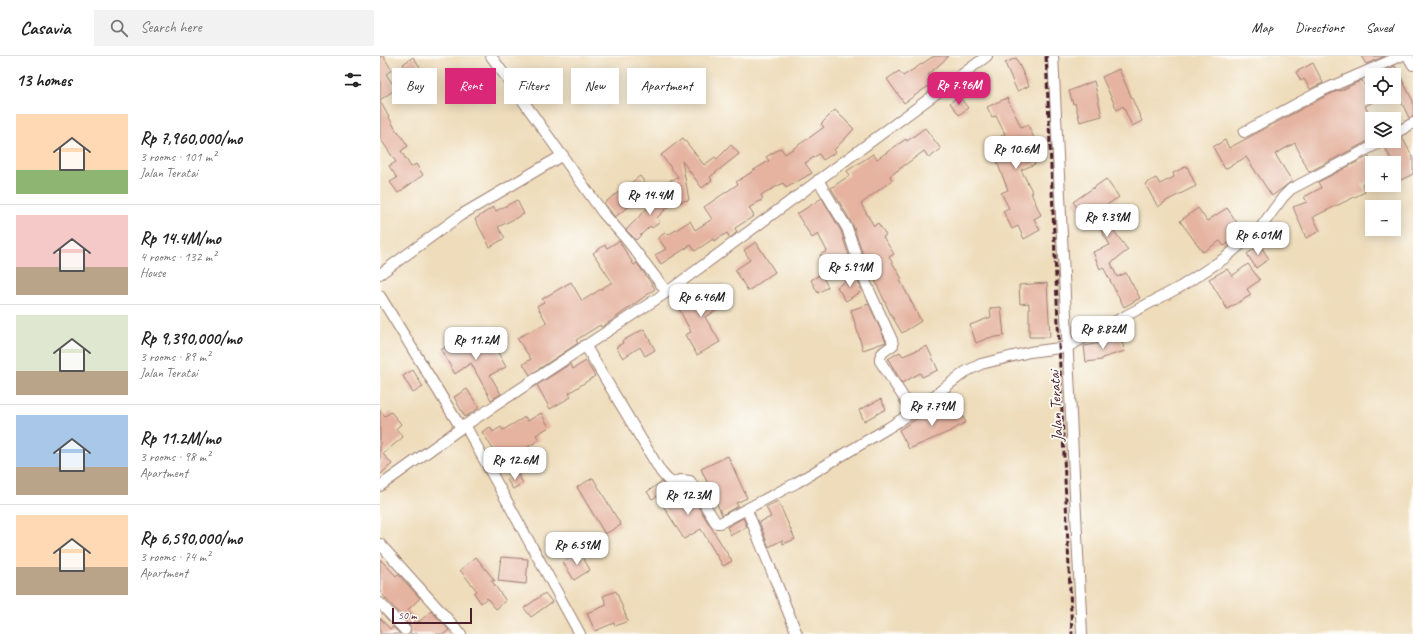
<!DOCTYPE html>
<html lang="en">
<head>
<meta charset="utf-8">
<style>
	body { margin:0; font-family:Caveat,sans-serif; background:#f2f2f2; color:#222; height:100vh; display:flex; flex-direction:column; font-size:15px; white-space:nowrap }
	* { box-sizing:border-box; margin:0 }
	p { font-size:13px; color:#767676 }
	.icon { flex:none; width:22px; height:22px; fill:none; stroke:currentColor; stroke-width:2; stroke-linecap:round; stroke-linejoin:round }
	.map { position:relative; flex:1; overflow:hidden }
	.drawer { display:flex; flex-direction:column; background:#fff; width:380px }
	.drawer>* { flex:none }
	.top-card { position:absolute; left:12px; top:12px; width:380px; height:36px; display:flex; gap:8px }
	.buttons { position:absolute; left:985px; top:12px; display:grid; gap:8px }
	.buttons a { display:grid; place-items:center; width:36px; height:36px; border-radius:0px; background:#fff; box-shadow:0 2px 10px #0003; font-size:20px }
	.scale { position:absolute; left:12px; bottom:10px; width:80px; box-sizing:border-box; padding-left:4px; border:2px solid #4a1f2b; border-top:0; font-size:11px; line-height:14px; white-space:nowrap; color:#4a1f2b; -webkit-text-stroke:3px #fdfcf7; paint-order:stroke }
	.price { position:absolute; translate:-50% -34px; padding:0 9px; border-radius:8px; background:#fff; color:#222; font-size:13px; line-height:26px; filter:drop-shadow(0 1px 2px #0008) }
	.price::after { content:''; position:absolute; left:50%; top:24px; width:12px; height:9px; margin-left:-6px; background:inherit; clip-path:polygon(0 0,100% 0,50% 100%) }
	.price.selected { background:#db2777; color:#fff }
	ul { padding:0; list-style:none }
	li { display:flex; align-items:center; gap:12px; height:100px; padding:0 16px }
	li+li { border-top:1px solid #e0e0e0 }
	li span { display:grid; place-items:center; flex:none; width:112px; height:80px; border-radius:0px; color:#555 }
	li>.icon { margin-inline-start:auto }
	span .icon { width:48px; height:48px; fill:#fffc; stroke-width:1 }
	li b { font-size:17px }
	h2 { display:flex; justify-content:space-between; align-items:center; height:48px; padding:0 16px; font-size:17px }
	.tag { padding:0 14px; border-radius:0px; background:#fff; box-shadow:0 2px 10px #0003; font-size:14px; line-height:36px }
	.tag.selected { background:#db2777; color:#fff }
	header { display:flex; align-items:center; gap:24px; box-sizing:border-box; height:56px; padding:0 20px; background:#fff; border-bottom:1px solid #e0e0e0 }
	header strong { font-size:19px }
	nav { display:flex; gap:22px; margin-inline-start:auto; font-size:14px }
	.search { width:280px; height:36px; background:#f2f2f2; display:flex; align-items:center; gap:10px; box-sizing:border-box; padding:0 14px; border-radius:0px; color:#767676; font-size:15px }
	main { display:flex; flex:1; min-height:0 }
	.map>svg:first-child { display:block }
	.building { fill:#e5b3a0 }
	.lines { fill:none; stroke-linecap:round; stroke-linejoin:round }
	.street-casing { stroke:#9c7e72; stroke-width:12 }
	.street { stroke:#fff; stroke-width:10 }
	.rail { stroke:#4a1f2b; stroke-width:3; stroke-dasharray:6 3; stroke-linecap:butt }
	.labels { text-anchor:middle; stroke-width:3.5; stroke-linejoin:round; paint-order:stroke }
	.street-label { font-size:16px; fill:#4a1f2b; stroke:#fdfcf7 }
</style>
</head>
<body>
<header>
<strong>Casavia</strong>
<div class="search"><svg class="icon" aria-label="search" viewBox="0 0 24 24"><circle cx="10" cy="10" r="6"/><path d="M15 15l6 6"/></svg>Search here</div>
<nav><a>Map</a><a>Directions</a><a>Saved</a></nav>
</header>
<main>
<section class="drawer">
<h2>13 homes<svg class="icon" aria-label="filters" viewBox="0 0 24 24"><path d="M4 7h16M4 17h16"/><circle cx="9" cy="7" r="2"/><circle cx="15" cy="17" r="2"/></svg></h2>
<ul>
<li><span style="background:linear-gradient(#ffd9b3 70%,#8fb573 0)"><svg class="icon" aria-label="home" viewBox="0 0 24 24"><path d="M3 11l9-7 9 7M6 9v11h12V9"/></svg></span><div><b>Rp 7,960,000/mo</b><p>3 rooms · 101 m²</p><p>Jalan Teratai</p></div></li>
<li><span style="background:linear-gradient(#f6c9c9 65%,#b9a48a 0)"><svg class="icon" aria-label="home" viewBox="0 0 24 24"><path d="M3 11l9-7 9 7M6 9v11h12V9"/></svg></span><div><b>Rp 14.4M/mo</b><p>4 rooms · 132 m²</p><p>House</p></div></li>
<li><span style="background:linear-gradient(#dfe7d0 70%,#b9a48a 0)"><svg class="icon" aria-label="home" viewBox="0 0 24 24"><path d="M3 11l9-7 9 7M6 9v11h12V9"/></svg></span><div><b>Rp 9,390,000/mo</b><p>3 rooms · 89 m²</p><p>Jalan Teratai</p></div></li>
<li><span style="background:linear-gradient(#a9c7e8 65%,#b9a48a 0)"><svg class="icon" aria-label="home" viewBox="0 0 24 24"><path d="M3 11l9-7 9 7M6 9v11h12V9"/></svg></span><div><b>Rp 11.2M/mo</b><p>3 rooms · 98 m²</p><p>Apartment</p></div></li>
<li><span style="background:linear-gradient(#ffd9b3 65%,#b9a48a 0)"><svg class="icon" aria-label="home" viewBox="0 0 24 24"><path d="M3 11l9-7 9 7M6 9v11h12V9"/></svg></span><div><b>Rp 6,590,000/mo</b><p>3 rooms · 74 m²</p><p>Apartment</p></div></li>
</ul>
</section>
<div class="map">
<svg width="1033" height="578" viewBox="0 0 1033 578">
	<rect width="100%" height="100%" fill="#fdfcf7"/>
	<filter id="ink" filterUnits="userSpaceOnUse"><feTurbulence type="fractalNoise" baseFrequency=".025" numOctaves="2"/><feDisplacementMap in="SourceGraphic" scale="8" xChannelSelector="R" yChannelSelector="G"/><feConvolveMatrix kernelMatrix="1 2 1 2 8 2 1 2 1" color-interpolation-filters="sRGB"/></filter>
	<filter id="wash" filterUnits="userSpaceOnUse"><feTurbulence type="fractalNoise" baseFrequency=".012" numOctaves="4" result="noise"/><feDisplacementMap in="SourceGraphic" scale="16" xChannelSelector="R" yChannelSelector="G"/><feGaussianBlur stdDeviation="0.9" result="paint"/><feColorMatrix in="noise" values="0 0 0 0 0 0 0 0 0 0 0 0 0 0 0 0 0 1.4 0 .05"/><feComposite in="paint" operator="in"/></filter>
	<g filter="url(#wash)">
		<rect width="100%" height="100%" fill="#eedcba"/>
		<g id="blocks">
			<!-- building -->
			<g class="building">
				<polygon points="0,0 3,0 12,14 6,18 16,33 0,44"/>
				<polygon points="554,0 569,0 548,19 553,27 524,47 507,23 519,15 523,20"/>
				<polygon points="981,0 1005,0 986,8"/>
				<polygon points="33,1 42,14 32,21 23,8"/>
				<polygon points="636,2 649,30 637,35 625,7"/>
				<polygon points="933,7 943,27 930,33 924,23 921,25 916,16"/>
				<polygon points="1015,10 1033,45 1033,61 1029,62 1020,43 1014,46 1014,19 994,19"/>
				<polygon points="739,13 762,65 752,70 743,50 737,54 722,21"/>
				<polygon points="157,22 163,32 153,39 146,29"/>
				<polygon points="982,24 993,46 985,50 992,65 992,83 929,116 915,87 895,98 912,125 892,140 866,101 845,113 833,91 845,84 849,92 942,42 959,34 960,35"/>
				<polygon points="714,25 722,60 700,66 695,47 693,48 689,35"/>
				<polygon points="579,40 588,52 579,59 570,47"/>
				<polygon points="627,42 641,71 648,69 654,82 646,85 655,108 641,114 653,137 651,137 661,159 654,163 660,174 644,183 638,170 632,173 623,155 629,152 621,137 628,134 615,101 627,96 621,80 625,78 616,60 612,61 607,51"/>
				<polygon points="0,45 17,76 18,75 28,90 21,95 31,111 36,108 43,119 18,137 10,126 17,122 9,110 16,106 0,82"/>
				<polygon points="455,54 474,73 454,94 456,96 443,104 439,98 425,107 432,117 406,132 403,127 381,139 383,143 369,152 374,160 355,172 357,176 350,182 347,177 334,185 333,183 315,195 311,189 281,208 275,199 286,193 278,182 286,176 288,179 310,165 315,174 332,163 324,151 358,128 356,126 372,116 372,115 389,105 386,101 401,92 405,98 429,82 444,71 441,68"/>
				<polygon points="545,72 561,93 549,102 544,95 510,120 512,124 481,148 494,170 498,167 506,179 503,181 514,198 509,201 522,223 520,224 541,265 522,277 510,257 494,222 496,220 483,198 473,169 451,132 470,119 467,115 493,98 497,103 526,83 527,85"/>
				<polygon points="1022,81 1033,102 1033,118 1021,124 1005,91 1009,85 1014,85"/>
				<polygon points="303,82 324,109 335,101 337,103 351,89 359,98 330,121 332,124 322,132 302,105 309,144 295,146 292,127 290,124 299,122 281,99"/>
				<polygon points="989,100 992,108 992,124 982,128 985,136 933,161 940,175 926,182 913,151 927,146 924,141 941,132 938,126"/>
				<polygon points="807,110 816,130 788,144 778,151 765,128 776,122 780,128 794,121 793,117"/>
				<polygon points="260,120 270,134 235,161 224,147"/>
				<polygon points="726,123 739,141 725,150 735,169 731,171 748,194 731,207 737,221 746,217 760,242 744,251 723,211 720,213 713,196 730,189 712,159 706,164 693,146"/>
				<polygon points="284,135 294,145 277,162 280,166 272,172 270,170 256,184 246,174"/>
				<polygon points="442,142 461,175 469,200 447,212 440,199 447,195 438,178 432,182 417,158"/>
				<polygon points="137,144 144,158 118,171 125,182 110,191 95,163 113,151 116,155"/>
				<polygon points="818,152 827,165 847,152 864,177 844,190 840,185 823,196 800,165"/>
				<polygon points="239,185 254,209 257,207 275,233 231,265 221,271 220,269 196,284 198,287 150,319 143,308 151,303 137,282 167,267 157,250 164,246 162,243 191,226 202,245 232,226 213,197 225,189 227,192"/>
				<polygon points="376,186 395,216 368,235 355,214 370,204 364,194"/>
				<polygon points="880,189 889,203 876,212 867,198"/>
				<polygon points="868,208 880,224 867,233 871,239 847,253 829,223 847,213 852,220"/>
				<polygon points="441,218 448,231 438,237 431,224"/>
				<polygon points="475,219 482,235 466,245 457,231"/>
				<polygon points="667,227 670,281 649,281 649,247 640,248 639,229"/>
				<polygon points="337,230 347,249 325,261 340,286 317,299 305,279 311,276 296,247 316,236 318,240"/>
				<polygon points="489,248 506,286 483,294 471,254"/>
				<polygon points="621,251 624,280 608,282 596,287 590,269 611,261 610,252"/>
				<polygon points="264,273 275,294 265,300 260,291 243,302 236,291 243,287 242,285"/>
				<polygon points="87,277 95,290 110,282 126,311 110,319 121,338 111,344 91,307 75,318 61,294"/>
				<polygon points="740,281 745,295 722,302 722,304 706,306 704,290 721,287"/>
				<polygon points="547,290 558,314 542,321 540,317 522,327 508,303 520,296 523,300"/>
				<polygon points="206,305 215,320 189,337 191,341 170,353 157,329 190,308 193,313"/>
				<polygon points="33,314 43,331 33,337 23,320"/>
				<polygon points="87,333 99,352 85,361 74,341"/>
				<polygon points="501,343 506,353 484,365 479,354"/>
				<polygon points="575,348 586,366 571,375 529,393 519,374 549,355 552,362"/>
				<polygon points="0,354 5,360 11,356 21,368 16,373 23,381 3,398 12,408 0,419"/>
				<polygon points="161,357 169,371 156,379 159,384 132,401 140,413 130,419 102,376 110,371 113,376 121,371 123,374 145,361 148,365"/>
				<polygon points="348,400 367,442 356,447 358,450 342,459 321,413"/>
				<polygon points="137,417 143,427 133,433 127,424"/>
				<polygon points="213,422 241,469 225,478 197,431"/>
				<polygon points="281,426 291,434 301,431 306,431 352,505 343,510 321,473 304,483 277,440 272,443 267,436"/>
				<polygon points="398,445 415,483 403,488 402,484 389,491 379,466 391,461 386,451"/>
				<polygon points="363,462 367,471 351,479 347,471"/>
				<polygon points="200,496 210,514 194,524 183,506"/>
				<polygon points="96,501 115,525 111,524 126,545 116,553 107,542 101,547 94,537 97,535 80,514"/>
				<polygon points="121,501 148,503 146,528 118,525"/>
				<polygon points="0,503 16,520 18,518 40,542 28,554 39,566 51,555 69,574 64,578 30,578 30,570 0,536"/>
				<polygon points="236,535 248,565 235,570 234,567 215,575 207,557 227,549 223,540"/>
				<polygon points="165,537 172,546 151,561 144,552"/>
				<polygon points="0,562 10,573 13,571 20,578 0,578"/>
			</g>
		</g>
	</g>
	<g filter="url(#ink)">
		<use href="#blocks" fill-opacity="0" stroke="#9c7e72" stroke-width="1"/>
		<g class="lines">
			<!-- street casing -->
			<g class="street-casing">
				<g id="street">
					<polyline points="111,0 223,157 247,184 287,236"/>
					<polyline points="673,0 702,578"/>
					<polyline points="1028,0 1033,9"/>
					<polyline points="864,76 939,36 1021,0"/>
					<polyline points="1014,78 1033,67"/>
					<path d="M438 124 467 172 484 223 512 284 513 289C507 294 499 296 500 305L533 356"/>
					<polyline points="0,218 81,159 183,99"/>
					<polyline points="0,240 81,372"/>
					<polyline points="205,289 281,416 288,424 294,427 300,424 310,425 336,467 340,467 416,427 508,372 533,356 585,316 601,308 650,296 687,291 800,231 845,202 881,171 903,141 911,133 1003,85"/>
					<polyline points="85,369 200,578"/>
					<polyline points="0,430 81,372 287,236 607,0"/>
					<polyline points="367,454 417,578"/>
					<polyline points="0,488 81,578"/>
					<polyline points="0,547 25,574"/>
				</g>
			</g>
			<!-- street -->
			<use href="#street" class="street"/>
			<!-- rail -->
			<polyline class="rail" points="666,0 692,578"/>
		</g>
	</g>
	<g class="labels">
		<!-- street labels -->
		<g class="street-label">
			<text transform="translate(675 350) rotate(-93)" y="6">Jalan Teratai</text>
		</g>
	</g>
</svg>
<div class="buttons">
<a><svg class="icon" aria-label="locate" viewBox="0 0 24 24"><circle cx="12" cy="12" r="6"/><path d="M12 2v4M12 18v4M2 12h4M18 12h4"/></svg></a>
<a><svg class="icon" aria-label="layers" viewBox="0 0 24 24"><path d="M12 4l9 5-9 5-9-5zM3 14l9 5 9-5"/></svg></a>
<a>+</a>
<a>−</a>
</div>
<div class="scale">50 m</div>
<b class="price selected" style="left:579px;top:50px">Rp 7.96M</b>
<b class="price" style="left:636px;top:114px">Rp 10.6M</b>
<b class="price" style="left:270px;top:160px">Rp 14.4M</b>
<b class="price" style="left:727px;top:182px">Rp 9.39M</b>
<b class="price" style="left:878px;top:200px">Rp 6.01M</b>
<b class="price" style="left:470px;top:232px">Rp 5.91M</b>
<b class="price" style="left:321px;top:262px">Rp 6.46M</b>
<b class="price" style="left:723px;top:294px">Rp 8.82M</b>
<b class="price" style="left:96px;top:305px">Rp 11.2M</b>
<b class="price" style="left:552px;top:371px">Rp 7.79M</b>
<b class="price" style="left:135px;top:425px">Rp 12.6M</b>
<b class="price" style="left:308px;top:460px">Rp 12.3M</b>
<b class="price" style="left:197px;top:510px">Rp 6.59M</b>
<div class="top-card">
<a class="tag">Buy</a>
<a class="tag selected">Rent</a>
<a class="tag">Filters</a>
<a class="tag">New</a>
<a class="tag">Apartment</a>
</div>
</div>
</main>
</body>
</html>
